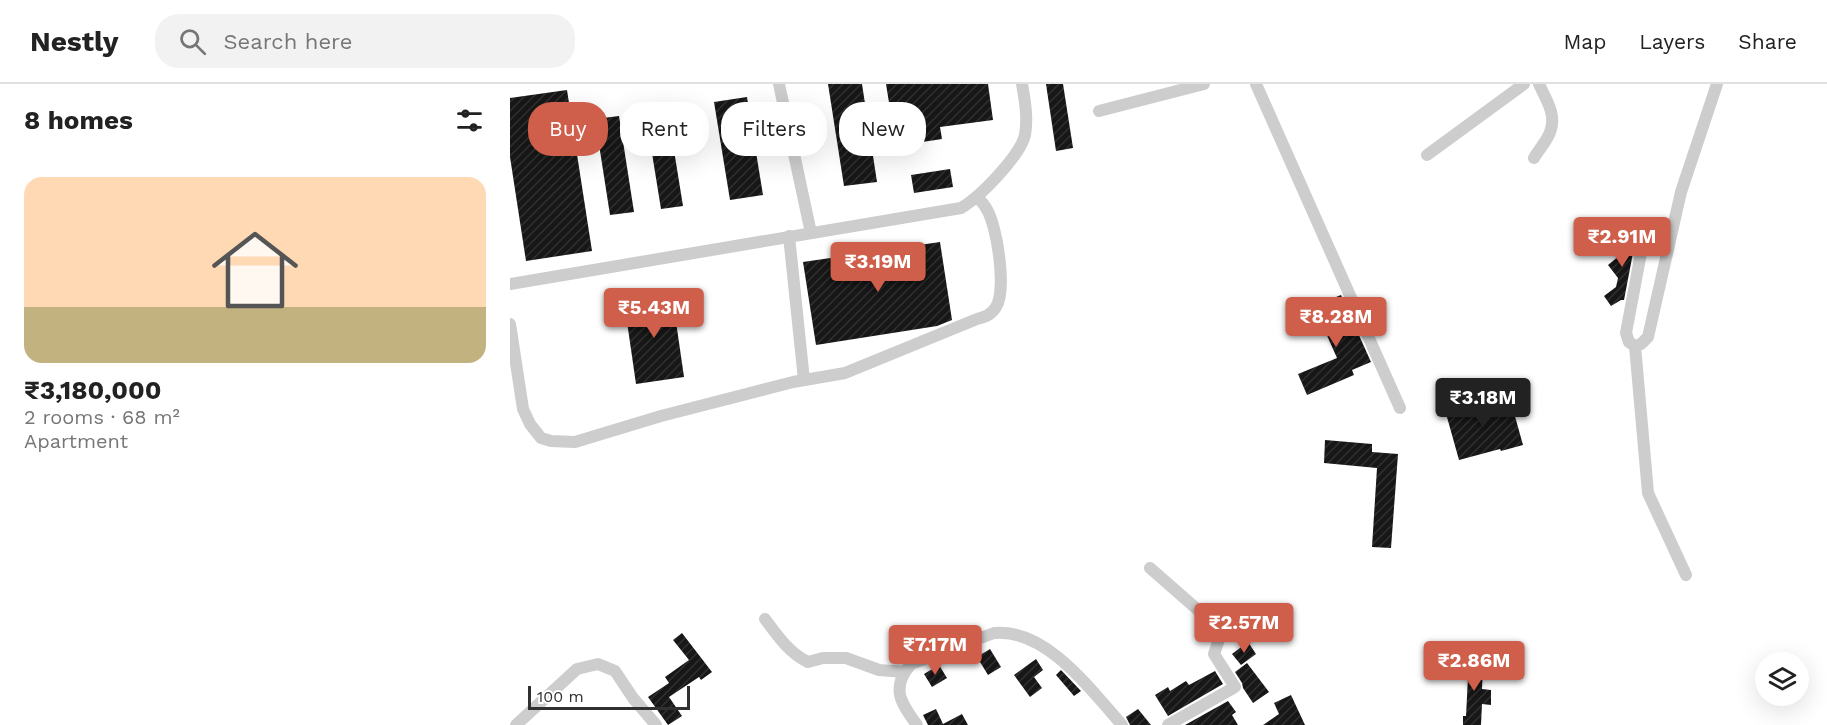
<!DOCTYPE html>
<html lang="en">
<head>
<meta charset="utf-8">
<style>
	body { margin:0; font-family:"Work Sans",sans-serif; background:#f2f2f2; color:#222; height:100vh; display:flex; flex-direction:column; font-size:22px; white-space:nowrap }
	* { box-sizing:border-box; margin:0 }
	p { font-size:20px; color:#767676 }
	.icon { flex:none; width:33px; height:33px; fill:none; stroke:currentColor; stroke-width:2; stroke-linecap:round; stroke-linejoin:round }
	.map { position:relative; flex:1; overflow:hidden }
	.drawer { display:flex; flex-direction:column; background:#fff; width:510px }
	.drawer>* { flex:none }
	.hud { position:absolute; left:18px; top:18px; width:570px; height:54px; display:flex; gap:12px }
	.buttons { position:absolute; left:1245px; top:568px; display:grid; gap:12px }
	.buttons a { display:grid; place-items:center; width:54px; height:54px; border-radius:50%; background:#fff; box-shadow:0 6px 24px #0002; font-size:30px }
	.scale { position:absolute; left:18px; bottom:15px; width:162px; box-sizing:border-box; padding-left:6px; border:3px solid #303030; border-top:0; font-size:16px; line-height:21px; white-space:nowrap; color:#303030; -webkit-text-stroke:4px #fff; paint-order:stroke }
	.price { position:absolute; translate:-50% -51px; padding:0 14px; border-radius:6px; background:#cf5f4a; color:#fff; font-size:20px; line-height:39px; filter:drop-shadow(0 2px 3px #0008) }
	.price::after { content:''; position:absolute; left:50%; top:36px; width:18px; height:14px; margin-left:-9px; background:inherit; clip-path:polygon(0 0,100% 0,50% 100%) }
	.price.current { background:#222; color:#fff }
	ul { padding:0; list-style:none }
	li { display:grid; align-content:center; gap:12px; height:318px; padding:0 24px }
	li span { display:grid; place-items:center; height:186px; border-radius:18px; color:#555 }
	li>.icon { margin-inline-start:auto }
	span .icon { width:108px; height:108px; fill:#fffc; stroke-width:1 }
	li b { font-size:26px }
	h2 { display:flex; justify-content:space-between; align-items:center; height:72px; padding:0 24px; font-size:26px }
	.chip { padding:0 21px; border-radius:24px; background:#fff; box-shadow:0 6px 24px #0002; font-size:21px; line-height:54px }
	.chip.current { background:#cf5f4a; color:#fff }
	header { display:flex; align-items:center; gap:36px; box-sizing:border-box; height:84px; padding:0 30px; background:#fff; border-bottom:2px solid #e0e0e0 }
	header strong { font-size:28px }
	nav { display:flex; gap:33px; margin-inline-start:auto; font-size:21px }
	.search { width:420px; height:54px; background:#f2f2f2; display:flex; align-items:center; gap:15px; box-sizing:border-box; padding:0 21px; border-radius:24px; color:#767676; font-size:22px }
	main { display:flex; flex:1; min-height:0 }
	.map>svg:first-child { display:block }
	.building { fill:url(#building-hatch) }
	.lines { fill:none; stroke-linecap:round; stroke-linejoin:round }
	.minor { stroke:#cdcdcd; stroke-width:12 }
</style>
</head>
<body>
<header>
<strong>Nestly</strong>
<div class="search"><svg class="icon" aria-label="search" viewBox="0 0 24 24"><circle cx="10" cy="10" r="6"/><path d="M15 15l6 6"/></svg>Search here</div>
<nav><a>Map</a><a>Layers</a><a>Share</a></nav>
</header>
<main>
<section class="drawer">
<h2>8 homes<svg class="icon" aria-label="filters" viewBox="0 0 24 24"><path d="M4 7h16M4 17h16"/><circle cx="9" cy="7" r="2"/><circle cx="15" cy="17" r="2"/></svg></h2>
<ul>
<li><span style="background:linear-gradient(#ffd9b3 70%,#c2b280 0)"><svg class="icon" aria-label="home" viewBox="0 0 24 24"><path d="M3 11l9-7 9 7M6 9v11h12V9"/></svg></span><div><b>₹3,180,000</b><p>2 rooms · 68 m²</p><p>Apartment</p></div></li>
</ul>
</section>
<div class="map">
<svg width="1317" height="641" viewBox="0 0 1317 641">
	<defs>
		<pattern id="building-hatch" width="6" height="6" patternUnits="userSpaceOnUse" patternTransform="scale(1.5)"><rect width="6" height="6" fill="#171717"/><path d="M-1 1l2-2M0 6l6-6M5 7l2-2" fill="none" stroke="#303030"/></pattern>
	</defs>
	<rect width="100%" height="100%" fill="#fff"/>
	<!-- building -->
	<g class="building">
		<polygon points="318,0 352,0 367,98 334,102"/>
		<polygon points="376,0 478,0 483,36 430,43 432,55 386,62"/>
		<polygon points="536,0 553,0 563,64 546,67"/>
		<polygon points="57,6 82,167 16,177 0,73 0,14"/>
		<polygon points="237,13 253,111 220,116 204,18"/>
		<polygon points="157,23 173,122 151,125 135,26"/>
		<polygon points="109,32 124,128 100,131 85,35"/>
		<polygon points="440,85 443,103 404,109 401,91"/>
		<polygon points="1114,146 1127,148 1114,216 1111,216 1101,222 1094,212 1106,203 1108,194 1098,181 1109,172"/>
		<polygon points="430,158 442,236 427,242 306,261 293,178"/>
		<polygon points="162,210 174,293 126,300 114,217"/>
		<polygon points="831,211 861,278 842,286 844,291 797,311 788,290 827,274 804,222"/>
		<polygon points="968,317 971,326 1001,318 1013,361 991,367 990,365 949,376 935,326"/>
		<polygon points="815,356 862,360 862,368 888,370 881,464 862,463 867,384 814,379"/>
		<polygon points="172,549 202,588 191,596 189,593 159,613 172,632 158,641 138,613 159,599 155,593 179,576 163,556"/>
		<polygon points="738,558 746,570 731,581 722,570"/>
		<polygon points="480,565 491,583 478,591 467,573"/>
		<polygon points="526,575 533,586 524,593 532,604 520,613 504,591"/>
		<polygon points="737,579 759,608 743,619 733,604 732,599 725,588"/>
		<polygon points="945,579 973,581 972,605 981,606 981,621 972,620 971,641 953,641 953,632 956,632 958,593 944,591"/>
		<polygon points="429,581 437,594 422,603 414,590"/>
		<polygon points="551,586 571,607 564,612 546,591"/>
		<polygon points="705,587 713,600 658,632 645,611 658,603 660,607 676,597 679,601"/>
		<polygon points="781,611 795,641 753,641 769,630 764,619"/>
		<polygon points="718,617 726,628 722,631 728,641 675,641"/>
		<polygon points="426,625 433,640 452,630 458,641 418,641 413,631"/>
		<polygon points="628,625 641,641 620,641 616,633"/>
	</g>
	<g class="lines">
		<!-- minor -->
		<g class="minor">
			<polyline points="269,0 301,149"/>
			<polyline points="746,0 890,324"/>
			<polyline points="589,27 694,0"/>
			<polyline points="917,71 1014,0"/>
			<path d="M1024 74C1029 65 1039 55 1041 45 1046 29 1035 14 1029 0"/>
			<polyline points="279,152 294,296"/>
			<polyline points="1134,153 1116,249 1119,258 1125,262 1131,260 1138,253 1171,108 1207,0"/>
			<path d="M0 200 451 124C470 113 510 72 515 51 518 34 515 17 512 0"/>
			<path d="M0 240 13 325 20 340 31 354 41 357 65 358 151 332 283 298 335 289 467 235C475 233 481 231 486 223 497 206 487 140 476 124 474 120 470 116 467 113"/>
			<polyline points="1125,262 1138,409 1176,491"/>
			<polyline points="640,484 712,547 704,570 725,603 658,641"/>
			<path d="M255 535C267 551 279 569 298 578L313 574H336L369 586 394 588"/>
			<polyline points="6,641 67,585 88,580 105,587 123,614 146,641"/>
			<path d="M407 641C391 619 380 604 401 580L484 549C536 544 581 606 612 641"/>
		</g>
	</g>
</svg>
<div class="buttons">
<a><svg class="icon" aria-label="layers" viewBox="0 0 24 24"><path d="M12 4l9 5-9 5-9-5zM3 14l9 5 9-5"/></svg></a>
</div>
<div class="scale">100 m</div>
<b class="price" style="left:1112px;top:184px">₹2.91M</b>
<b class="price" style="left:368px;top:209px">₹3.19M</b>
<b class="price" style="left:144px;top:255px">₹5.43M</b>
<b class="price" style="left:826px;top:264px">₹8.28M</b>
<b class="price current" style="left:973px;top:345px">₹3.18M</b>
<b class="price" style="left:734px;top:570px">₹2.57M</b>
<b class="price" style="left:425px;top:592px">₹7.17M</b>
<b class="price" style="left:964px;top:608px">₹2.86M</b>
<div class="hud">
<a class="chip current">Buy</a>
<a class="chip">Rent</a>
<a class="chip">Filters</a>
<a class="chip">New</a>
</div>
</div>
</main>
</body>
</html>
